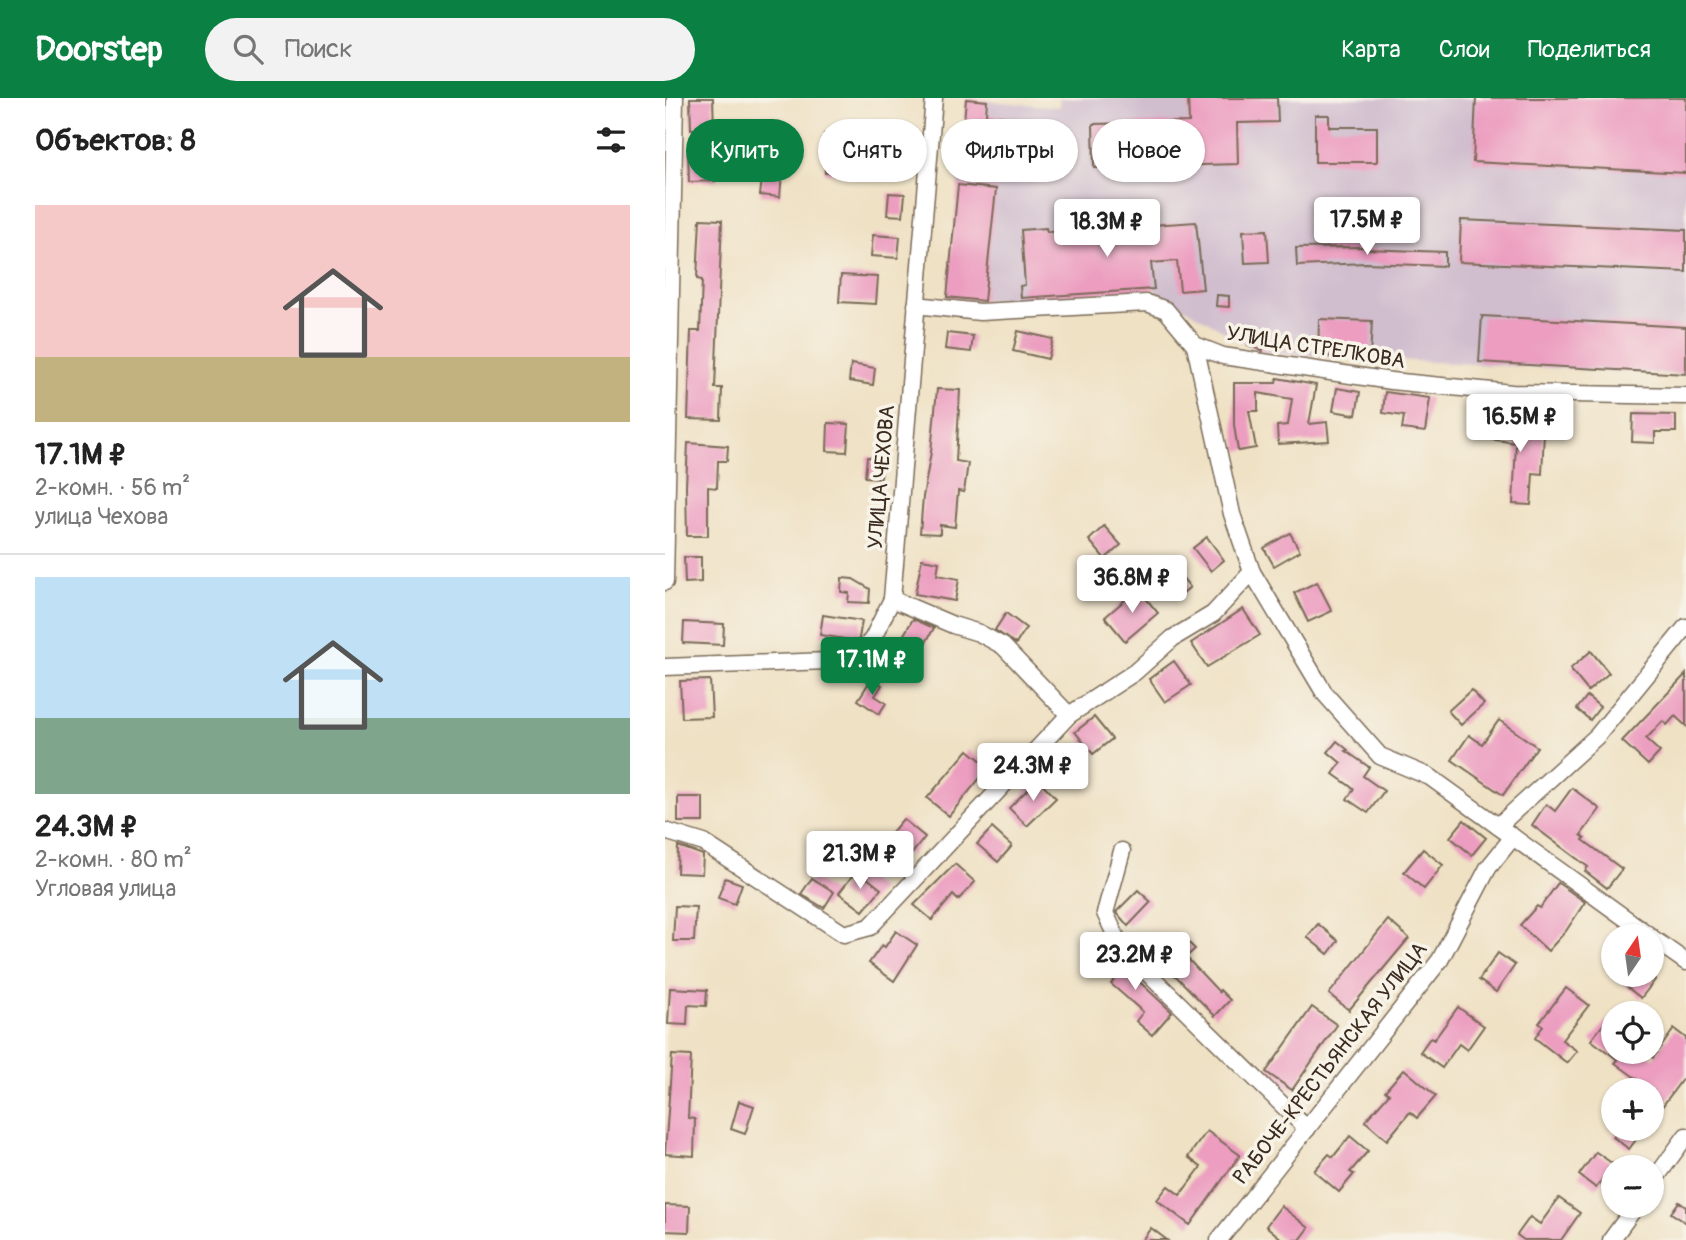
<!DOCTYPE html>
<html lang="ru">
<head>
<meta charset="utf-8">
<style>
	body { margin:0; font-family:Pangolin,sans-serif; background:#f2f2f2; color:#222; height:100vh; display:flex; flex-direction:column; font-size:26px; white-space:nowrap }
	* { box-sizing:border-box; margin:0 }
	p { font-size:23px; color:#767676 }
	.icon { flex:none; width:38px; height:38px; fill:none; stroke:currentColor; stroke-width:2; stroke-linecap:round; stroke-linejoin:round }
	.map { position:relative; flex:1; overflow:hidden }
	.details { display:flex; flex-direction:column; background:#fff; width:665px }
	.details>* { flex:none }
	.top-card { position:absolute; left:21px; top:21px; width:665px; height:63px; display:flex; gap:14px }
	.needle { width:46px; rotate:13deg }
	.buttons { position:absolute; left:936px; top:826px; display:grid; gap:14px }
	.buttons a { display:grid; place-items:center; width:63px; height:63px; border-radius:50%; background:#fff; box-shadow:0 2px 5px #0004; font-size:35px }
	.price { position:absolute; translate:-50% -60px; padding:0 16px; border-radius:7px; background:#fff; color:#222; font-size:23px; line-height:46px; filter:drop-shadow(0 2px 4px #0008) }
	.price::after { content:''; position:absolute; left:50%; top:42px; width:21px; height:16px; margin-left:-10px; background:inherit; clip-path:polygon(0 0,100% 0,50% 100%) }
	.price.current { background:#0b8043; color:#fff }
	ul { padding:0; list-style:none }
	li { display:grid; align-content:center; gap:14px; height:371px; padding:0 35px }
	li+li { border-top:2px solid #e0e0e0 }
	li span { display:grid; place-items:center; height:217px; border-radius:0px; color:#555 }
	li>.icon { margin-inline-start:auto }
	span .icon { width:126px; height:126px; fill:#fffc; stroke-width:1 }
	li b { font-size:30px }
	h2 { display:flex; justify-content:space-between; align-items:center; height:84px; padding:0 35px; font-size:30px }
	.pill { padding:0 24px; border-radius:32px; background:#fff; box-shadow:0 2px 5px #0004; font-size:24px; line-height:63px }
	.pill.current { background:#0b8043; color:#fff }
	header { display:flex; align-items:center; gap:42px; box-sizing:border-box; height:98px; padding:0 35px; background:#0b8043; color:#fff }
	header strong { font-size:33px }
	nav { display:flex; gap:38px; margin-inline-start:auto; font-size:24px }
	.search { width:490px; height:63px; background:#f2f2f2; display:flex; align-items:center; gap:18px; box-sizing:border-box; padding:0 24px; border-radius:38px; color:#767676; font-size:26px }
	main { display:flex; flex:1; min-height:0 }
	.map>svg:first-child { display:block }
	.industrial { fill:#d0bdce }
	.building { fill:#ec9dc0 }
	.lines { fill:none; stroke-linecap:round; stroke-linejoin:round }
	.minor-casing { stroke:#7a6a58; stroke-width:19 }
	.minor { stroke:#fff; stroke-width:16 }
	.labels { text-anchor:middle; stroke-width:7; stroke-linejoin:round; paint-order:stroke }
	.street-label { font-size:21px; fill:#3b2a1e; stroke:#f7f3e8 }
</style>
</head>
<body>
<header>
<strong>Doorstep</strong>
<div class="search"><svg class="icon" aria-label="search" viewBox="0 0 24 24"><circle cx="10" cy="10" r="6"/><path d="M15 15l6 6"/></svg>Поиск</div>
<nav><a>Карта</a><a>Слои</a><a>Поделиться</a></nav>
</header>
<main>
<section class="details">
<h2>Объектов: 8<svg class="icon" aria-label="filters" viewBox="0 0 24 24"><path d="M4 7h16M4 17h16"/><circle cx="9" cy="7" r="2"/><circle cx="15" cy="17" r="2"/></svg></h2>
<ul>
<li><span style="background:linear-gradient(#f6c9c9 70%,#c2b280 0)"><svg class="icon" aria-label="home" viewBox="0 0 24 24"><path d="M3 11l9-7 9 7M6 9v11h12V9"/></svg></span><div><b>17.1M ₽</b><p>2-комн. · 56 m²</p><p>улица Чехова</p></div></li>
<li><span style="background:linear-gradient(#bfe0f5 65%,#7fa58c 0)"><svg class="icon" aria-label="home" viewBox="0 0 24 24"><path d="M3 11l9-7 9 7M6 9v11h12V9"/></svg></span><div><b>24.3M ₽</b><p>2-комн. · 80 m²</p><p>Угловая улица</p></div></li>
</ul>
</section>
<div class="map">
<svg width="1021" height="1142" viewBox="0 0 1021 1142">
	<rect width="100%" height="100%" fill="#f7f3e8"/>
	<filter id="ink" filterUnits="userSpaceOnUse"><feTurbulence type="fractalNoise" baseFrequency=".0143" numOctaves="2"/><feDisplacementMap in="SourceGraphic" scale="14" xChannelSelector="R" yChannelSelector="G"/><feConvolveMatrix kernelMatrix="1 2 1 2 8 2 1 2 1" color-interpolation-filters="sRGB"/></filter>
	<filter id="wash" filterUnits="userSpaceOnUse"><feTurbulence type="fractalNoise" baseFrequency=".00686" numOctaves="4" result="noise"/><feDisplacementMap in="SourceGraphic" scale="28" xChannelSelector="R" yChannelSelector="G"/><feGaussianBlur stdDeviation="1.57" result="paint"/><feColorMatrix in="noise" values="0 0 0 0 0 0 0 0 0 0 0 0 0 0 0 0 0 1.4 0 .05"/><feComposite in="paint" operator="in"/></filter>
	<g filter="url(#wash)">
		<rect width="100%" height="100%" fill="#efe1c4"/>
		<!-- industrial -->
		<polygon class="industrial" points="395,0 1021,0 1021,277 596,255 488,191 319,203 282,199 301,1 394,9"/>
		<g id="blocks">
			<!-- building -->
			<g class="building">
				<polygon points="25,0 48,0 49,30 26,31"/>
				<polygon points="523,0 612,0 613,24 572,25 573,66 429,70 428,26 524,24"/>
				<polygon points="811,0 1021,0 1021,75 808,64"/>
				<polygon points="301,1 322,3 321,17 394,24 393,36 320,29 318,52 373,51 373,68 295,66"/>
				<polygon points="650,17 664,17 664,29 712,29 712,64 650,64"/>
				<polygon points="180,35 181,74 160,75 159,36"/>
				<polygon points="50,51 51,83 24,84 23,52"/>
				<polygon points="98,73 117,75 115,99 95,97"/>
				<polygon points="293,87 331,91 319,203 282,199"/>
				<polygon points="224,95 240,96 238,118 222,117"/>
				<polygon points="35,121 57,122 50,290 57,290 56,322 23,321 26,233 35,233 37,182 32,181"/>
				<polygon points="796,122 1021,132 1021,174 794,164"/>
				<polygon points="531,124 538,191 515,193 512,163 486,165 489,191 356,200 355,188 360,187 356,132 381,130 382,134"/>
				<polygon points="602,132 604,164 580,165 578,133"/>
				<polygon points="208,137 235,139 233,160 206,158"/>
				<polygon points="700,149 700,151 780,154 780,168 701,165 632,168 631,150"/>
				<polygon points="176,177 213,179 211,206 174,204"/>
				<polygon points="552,197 564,198 564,209 551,208"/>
				<polygon points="817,218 1021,229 1021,276 814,264"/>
				<polygon points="654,221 707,223 705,260 653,258"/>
				<polygon points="353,233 388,241 383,261 348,253"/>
				<polygon points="282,235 308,238 306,254 280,251"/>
				<polygon points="589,237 602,245 597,253 583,247"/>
				<polygon points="186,266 210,270 208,287 184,283"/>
				<polygon points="612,280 651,287 644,326 662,324 664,343 613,346 612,328 623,327 627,301 593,295 593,313 584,313 591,350 573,353 569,327 569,285 611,285"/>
				<polygon points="672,290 695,294 691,317 668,313"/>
				<polygon points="272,291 295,292 291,363 303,365 299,394 293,393 290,429 275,427 275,436 255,435 258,399 266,354"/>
				<polygon points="720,294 765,300 760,334 737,331 739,318 718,315"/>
				<polygon points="827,314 848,316 846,332 879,334 877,376 868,375 866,407 848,406 851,345 824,341"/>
				<polygon points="968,316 1011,317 1011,334 990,334 990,345 967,344"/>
				<polygon points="163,325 184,326 182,354 162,353"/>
				<polygon points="23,345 63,348 62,363 53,363 52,390 43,389 43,438 22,438 21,388"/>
				<polygon points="202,359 218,360 216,380 200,379"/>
				<polygon points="439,428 456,447 440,461 424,442"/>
				<polygon points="625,435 635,453 609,468 599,450"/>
				<polygon points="542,439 559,462 546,473 528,450"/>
				<polygon points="19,459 36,459 36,484 20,485"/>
				<polygon points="257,461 274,464 272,477 294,481 290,503 250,496"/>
				<polygon points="512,473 525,489 511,501 498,484"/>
				<polygon points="177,480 188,481 205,491 204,505 183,504 184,495 176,494"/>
				<polygon points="652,484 667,513 643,524 629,495"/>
				<polygon points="473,491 493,515 460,543 440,519"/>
				<polygon points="578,511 595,537 542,569 526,545"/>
				<polygon points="341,515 361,530 351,546 330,532"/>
				<polygon points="158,517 197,523 194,540 192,543 155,537"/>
				<polygon points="248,521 269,530 247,569 227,557"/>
				<polygon points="19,524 59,526 58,547 18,545"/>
				<polygon points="926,553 944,575 923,593 905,571"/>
				<polygon points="509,563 526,587 500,604 484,581"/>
				<polygon points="1021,576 1021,628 1010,618 1002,627 998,623 981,641 995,654 983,667 957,643"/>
				<polygon points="207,580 217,587 210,598 221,605 214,616 193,602"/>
				<polygon points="45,582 47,619 17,620 15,583"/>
				<polygon points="806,592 819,606 796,627 783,613"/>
				<polygon points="922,598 935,609 925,622 912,611"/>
				<polygon points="429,619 447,641 428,656 410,634"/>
				<polygon points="834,622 872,649 838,697 787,662 804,637 817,646"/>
				<polygon points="672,643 683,652 681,653 704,669 698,678 719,693 703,715 682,701 689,691 668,676 676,665 663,654"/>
				<polygon points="303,652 324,669 284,718 262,700"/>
				<polygon points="373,681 391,700 362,728 344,710"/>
				<polygon points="907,690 935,711 916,737 920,740 918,742 957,771 942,790 920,773 923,769 867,727 881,706 890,713"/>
				<rect x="13" y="699" width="25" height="25"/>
				<polygon points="238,721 260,739 245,758 223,739"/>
				<polygon points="799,722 821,740 807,757 785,739"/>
				<polygon points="327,730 347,748 333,764 312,746"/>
				<polygon points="13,748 38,757 37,776 12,775"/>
				<polygon points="758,751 778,767 759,791 739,774"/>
				<polygon points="290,766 310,784 293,802 288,797 267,822 249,807"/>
				<polygon points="192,772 216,791 198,813 174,795"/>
				<polygon points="60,780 77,786 70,806 53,800"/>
				<polygon points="147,780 169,794 159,810 136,796"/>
				<polygon points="893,785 920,804 901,833 883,853 855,827 872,808 875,810"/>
				<polygon points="473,792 486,804 463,828 451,814"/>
				<polygon points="10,808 31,809 29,843 8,843"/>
				<polygon points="723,822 744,840 684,912 664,896"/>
				<polygon points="653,826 673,843 663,856 642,839"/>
				<polygon points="231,833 252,847 229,883 204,865 217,847 220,849"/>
				<polygon points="493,838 506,852 519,840 530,851 521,859 554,894 555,892 565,902 550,918 503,870 498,875 476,854"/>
				<polygon points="438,843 442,843 447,854 455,863 453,864 507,914 487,937 471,923 478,914 446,886 451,880 430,849"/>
				<polygon points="833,855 850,867 831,894 814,882"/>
				<polygon points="965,877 984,877 990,882 976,900 958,886"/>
				<polygon points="5,890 42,892 41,908 23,907 22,927 3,926"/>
				<polygon points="901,890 924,907 897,942 912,953 902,965 870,940 878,928 874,925"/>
				<polygon points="647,909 672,927 627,992 601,974"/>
				<polygon points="793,909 819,928 802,952 794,946 777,970 755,954 765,940 769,942"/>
				<polygon points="941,923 948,929 948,954 979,954 988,960 1009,931 1021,940 1021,976 996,1010 987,1003 987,992 950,965 953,962 926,942"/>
				<polygon points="7,957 26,958 23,1020 30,1021 29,1058 0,1056"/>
				<polygon points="739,971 771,998 752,1020 745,1014 722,1042 700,1023 724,996 720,993"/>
				<polygon points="74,1003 89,1008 80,1036 66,1031"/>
				<polygon points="954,1031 979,1031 964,1051 948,1039"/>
				<polygon points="542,1033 575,1057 525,1127 492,1102 503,1088 515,1097 536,1069 523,1059"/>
				<polygon points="685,1038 703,1053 685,1074 689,1076 674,1094 649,1073 664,1056 668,1059"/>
				<polygon points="931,1054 948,1066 931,1090 914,1077"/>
				<polygon points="894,1100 915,1115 896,1142 859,1142 852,1137 865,1119 875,1126"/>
				<polygon points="1014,1104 1021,1109 1021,1125 1006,1115"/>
				<polygon points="0,1107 25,1108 24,1134 0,1133"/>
				<polygon points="616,1108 644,1130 635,1142 618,1142 601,1128"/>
				<polygon points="486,1130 502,1142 477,1142"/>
			</g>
		</g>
	</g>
	<g filter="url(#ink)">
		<use href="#blocks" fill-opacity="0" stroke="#7a6a58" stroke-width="2"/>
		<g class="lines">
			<!-- minor casing -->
			<g class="minor-casing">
				<g id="minor">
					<polyline points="251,207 315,214 482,205 501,212 530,247 558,258 726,283 847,295 1021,298"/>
					<polyline points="530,247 567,416 587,474 660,596 715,658 765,679 985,838"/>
					<polyline points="0,484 10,0"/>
					<polyline points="227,501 288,527 314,535 338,548 404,617"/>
					<polyline points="0,569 190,562 208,540 227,501 269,0"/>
					<polyline points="833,728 932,638 1021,529"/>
					<polyline points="0,733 39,745 179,836 205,829 404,617 470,574 508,540 548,516 587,474"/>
					<polyline points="457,753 440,815 456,849 642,1031"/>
					<polyline points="987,840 1021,864"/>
					<polyline points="987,1085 1021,1038"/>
					<polyline points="554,1142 775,862 823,770 848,739"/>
					<polyline points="946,1142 971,1108"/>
				</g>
			</g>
			<!-- minor -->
			<use href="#minor" class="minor"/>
		</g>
	</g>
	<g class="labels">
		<!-- street labels -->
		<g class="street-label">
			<text transform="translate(651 249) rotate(9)" y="7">УЛИЦА СТРЕЛКОВА</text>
			<text transform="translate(216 379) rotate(-85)" y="7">УЛИЦА ЧЕХОВА</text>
			<text transform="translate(665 965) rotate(-52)" y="7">РАБОЧЕ-КРЕСТЬЯНСКАЯ УЛИЦА</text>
		</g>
	</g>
</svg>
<div class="buttons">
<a><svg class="needle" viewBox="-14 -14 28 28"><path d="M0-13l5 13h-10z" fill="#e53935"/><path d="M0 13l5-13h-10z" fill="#767676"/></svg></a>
<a><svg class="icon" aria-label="locate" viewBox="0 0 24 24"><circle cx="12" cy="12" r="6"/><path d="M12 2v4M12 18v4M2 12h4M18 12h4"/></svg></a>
<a>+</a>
<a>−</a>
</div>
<b class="price" style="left:702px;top:159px">17.5M ₽</b>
<b class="price" style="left:442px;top:161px">18.3M ₽</b>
<b class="price" style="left:855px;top:356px">16.5M ₽</b>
<b class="price" style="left:467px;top:517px">36.8M ₽</b>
<b class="price current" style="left:207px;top:599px">17.1M ₽</b>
<b class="price" style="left:368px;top:705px">24.3M ₽</b>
<b class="price" style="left:195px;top:793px">21.3M ₽</b>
<b class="price" style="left:470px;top:894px">23.2M ₽</b>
<div class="top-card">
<a class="pill current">Купить</a>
<a class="pill">Снять</a>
<a class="pill">Фильтры</a>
<a class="pill">Новое</a>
</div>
</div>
</main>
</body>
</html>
